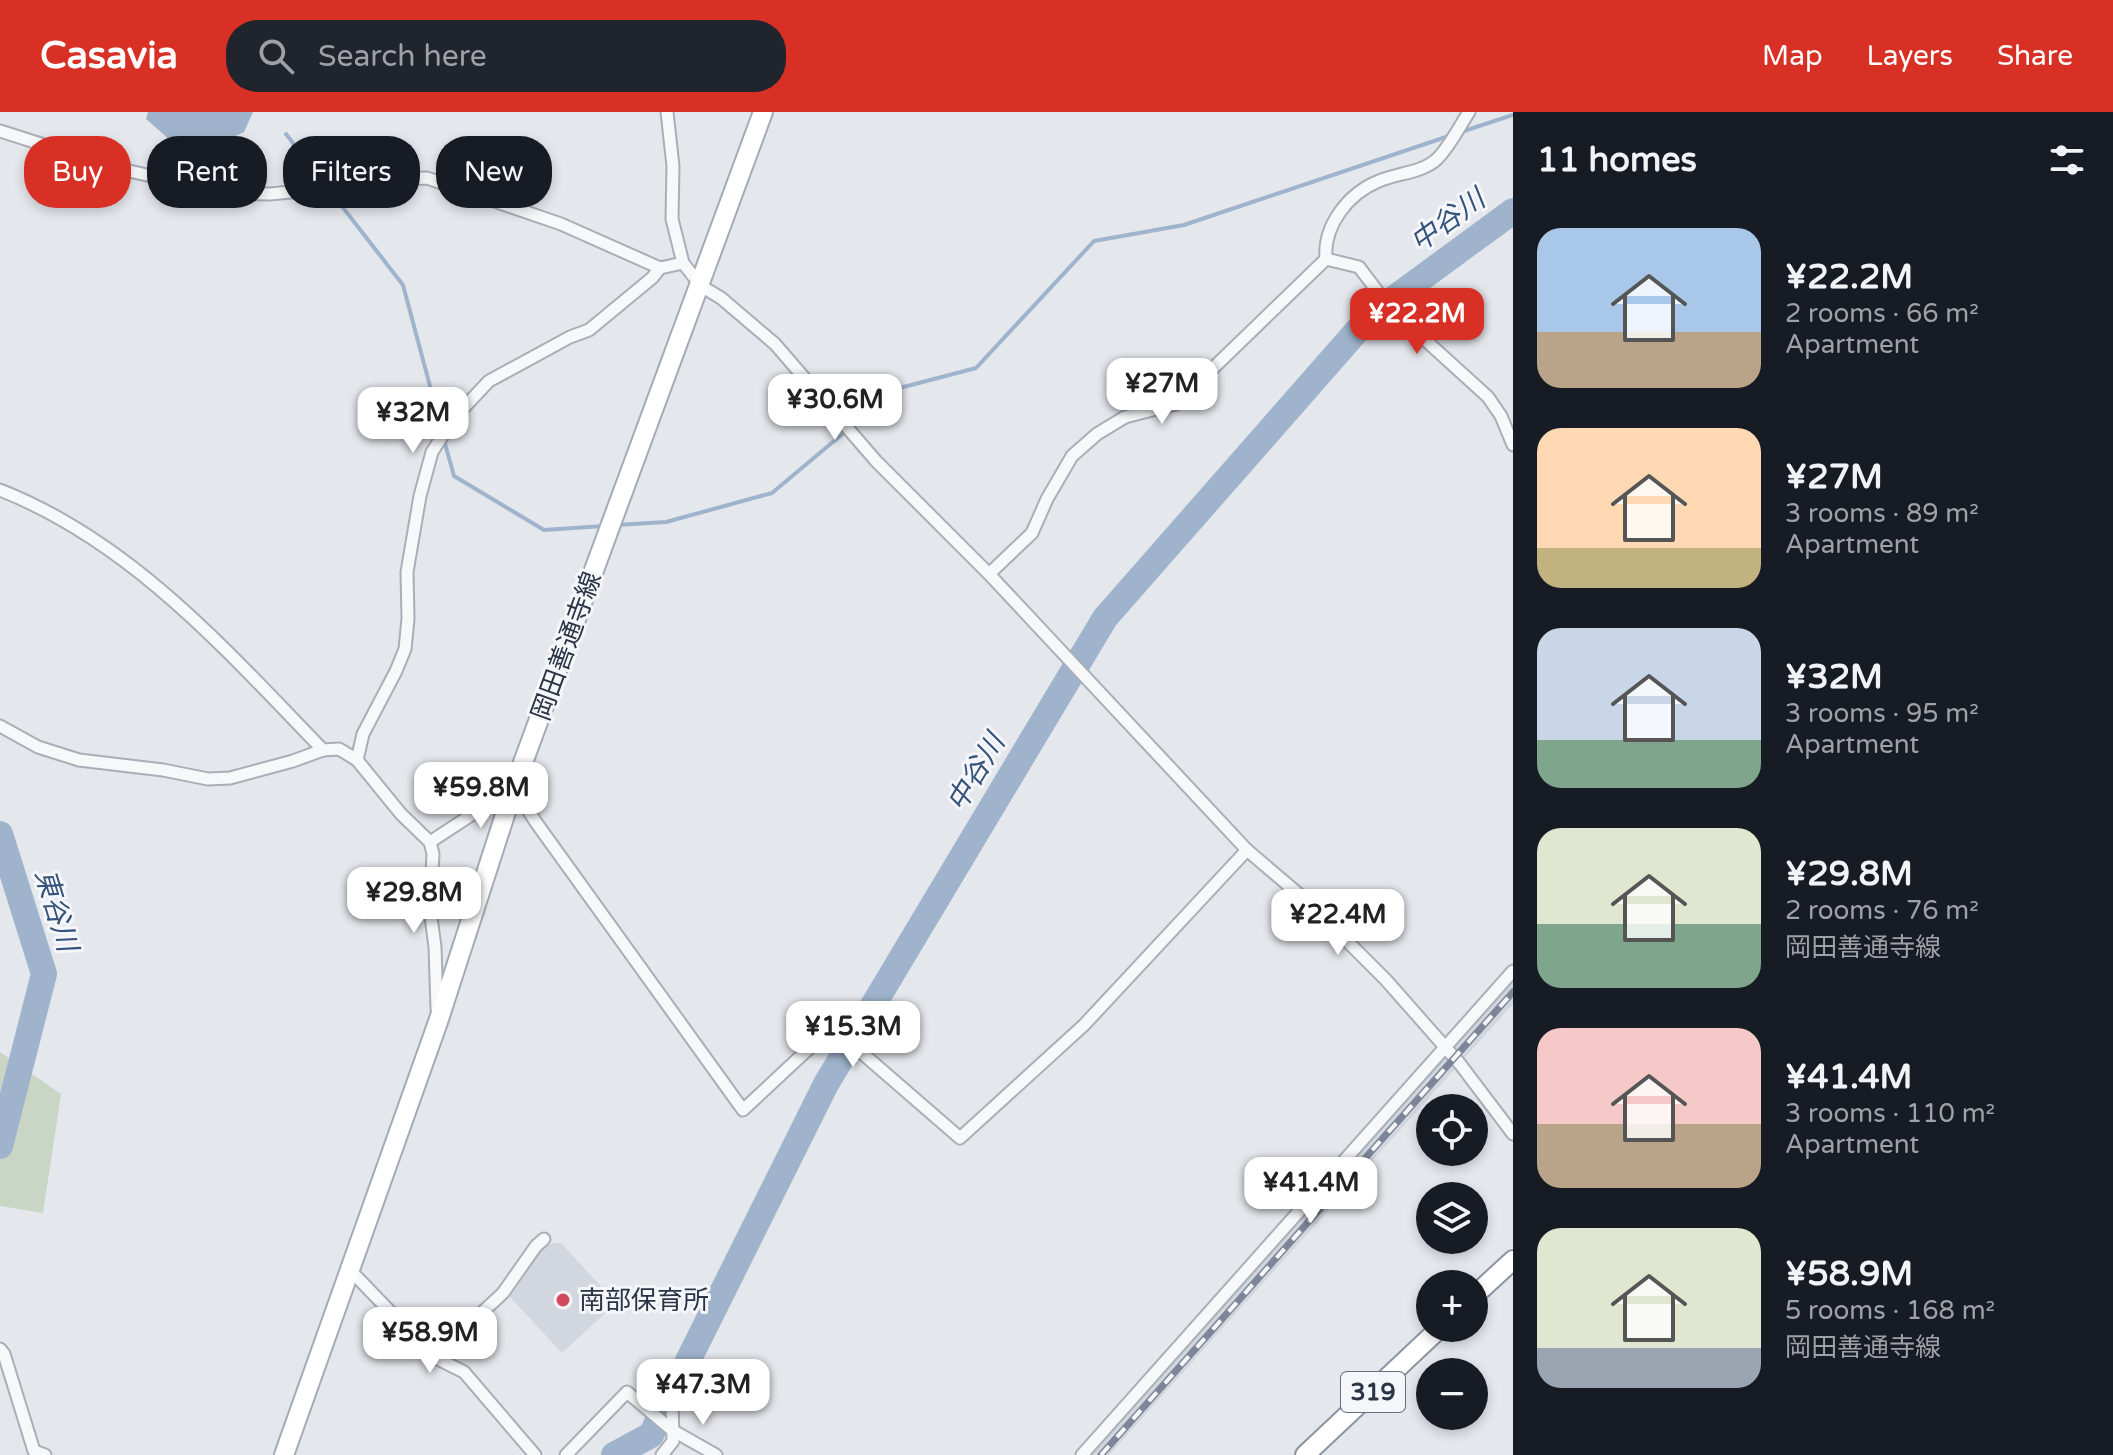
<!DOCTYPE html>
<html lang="en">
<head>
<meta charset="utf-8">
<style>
	body { margin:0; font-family:"Varela Round","Noto Sans JP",sans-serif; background:#20242c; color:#f1f3f6; height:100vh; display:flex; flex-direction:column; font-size:30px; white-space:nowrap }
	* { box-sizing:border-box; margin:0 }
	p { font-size:26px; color:#9ea1a6 }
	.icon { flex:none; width:44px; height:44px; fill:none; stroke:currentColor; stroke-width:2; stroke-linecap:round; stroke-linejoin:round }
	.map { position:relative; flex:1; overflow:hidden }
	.sheet { display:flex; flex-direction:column; background:#171b24; width:600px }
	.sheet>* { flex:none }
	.top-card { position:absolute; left:24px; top:24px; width:760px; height:72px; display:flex; gap:16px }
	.controls { position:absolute; left:1416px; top:982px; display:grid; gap:16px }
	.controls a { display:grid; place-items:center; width:72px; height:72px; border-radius:50%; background:#171b24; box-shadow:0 4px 12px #0003; font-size:40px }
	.price { position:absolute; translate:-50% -68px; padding:0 18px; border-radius:16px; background:#fff; color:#222; font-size:26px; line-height:52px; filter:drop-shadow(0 2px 4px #0008) }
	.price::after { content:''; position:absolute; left:50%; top:48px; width:24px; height:18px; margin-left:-12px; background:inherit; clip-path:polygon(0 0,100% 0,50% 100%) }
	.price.active { background:#d93025; color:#fff }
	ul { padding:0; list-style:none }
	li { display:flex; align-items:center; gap:24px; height:200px; padding:0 24px }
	li span { display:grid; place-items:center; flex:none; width:224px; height:160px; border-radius:24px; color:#555 }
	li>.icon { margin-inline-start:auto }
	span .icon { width:96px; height:96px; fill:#fffc; stroke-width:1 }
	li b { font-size:34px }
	h2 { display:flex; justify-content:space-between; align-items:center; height:96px; padding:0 24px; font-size:34px }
	.tag { padding:0 28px; border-radius:32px; background:#171b24; box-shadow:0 4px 12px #0003; font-size:28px; line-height:72px }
	.tag.active { background:#d93025; color:#fff }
	header { display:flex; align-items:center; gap:48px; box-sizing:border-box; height:112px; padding:0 40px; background:#d93025; color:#fff }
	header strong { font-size:38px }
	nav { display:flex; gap:44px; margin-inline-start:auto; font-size:28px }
	.search { width:560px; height:72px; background:#20242c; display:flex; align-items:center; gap:20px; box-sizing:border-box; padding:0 28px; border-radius:32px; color:#9ea1a6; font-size:30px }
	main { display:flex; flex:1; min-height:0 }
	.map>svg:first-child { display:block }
	.built { fill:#d2d6de }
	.green { fill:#c9d6c5 }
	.water { fill:#9fb4cc }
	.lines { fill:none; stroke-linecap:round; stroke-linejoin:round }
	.stream { stroke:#9fb4cc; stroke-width:4 }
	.river { stroke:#9fb4cc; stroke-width:26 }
	.minor-casing { stroke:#a9aeb7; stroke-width:15 }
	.primary-casing { stroke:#a3abb8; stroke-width:22 }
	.trunk-casing { stroke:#8b94a3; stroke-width:22 }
	.minor { stroke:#f7f8fa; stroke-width:11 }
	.primary { stroke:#fff; stroke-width:18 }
	.trunk { stroke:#fff; stroke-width:18 }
	.rail-casing { stroke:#7d8696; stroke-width:7 }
	.rail { stroke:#f4f6f9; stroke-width:4; stroke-dasharray:12; stroke-linecap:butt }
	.poi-dot { fill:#d1495b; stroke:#f4f6f9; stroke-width:3 }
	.labels { text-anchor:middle; stroke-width:6; stroke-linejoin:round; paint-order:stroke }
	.shield { fill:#f4f6f9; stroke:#676e7b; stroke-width:2 }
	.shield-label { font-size:24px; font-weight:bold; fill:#2b3445 }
	.street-label { font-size:26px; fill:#2b3445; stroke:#f4f6f9 }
	.poi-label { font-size:26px; fill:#2b3445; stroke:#f4f6f9; text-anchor:start }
	.water-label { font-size:28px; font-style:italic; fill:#34527a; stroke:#f4f6f9 }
</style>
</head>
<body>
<header>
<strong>Casavia</strong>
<div class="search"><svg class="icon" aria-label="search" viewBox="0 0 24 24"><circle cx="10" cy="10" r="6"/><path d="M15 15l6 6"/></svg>Search here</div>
<nav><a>Map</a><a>Layers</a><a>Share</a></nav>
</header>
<main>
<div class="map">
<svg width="1513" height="1343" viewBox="0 0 1513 1343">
	<rect width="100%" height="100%" fill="#e4e7ec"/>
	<!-- built -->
	<g class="built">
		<polygon points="1513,868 1513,892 1109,1343 1092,1343"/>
		<polygon points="553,1131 561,1131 616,1191 562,1241 510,1185 543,1136"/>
	</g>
	<!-- green -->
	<polygon class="green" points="0,940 61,982 43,1101 0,1094"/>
	<!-- water -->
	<polygon class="water" points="148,0 253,0 244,20 216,33 171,29 146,7"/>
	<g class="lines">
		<!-- stream -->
		<g class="stream">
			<polyline points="1461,20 1513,3"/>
			<polyline points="286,22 403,173 442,319"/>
			<polyline points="444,328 454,364 544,418 604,414"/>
			<polyline points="617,413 666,410 772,381 896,277 976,256 1094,129 1184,113 1449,24"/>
		</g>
		<!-- river -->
		<g class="river">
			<polyline points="0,722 44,862 0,1034"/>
			<polyline points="614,1343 651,1323 826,972 1105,506 1370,204 1513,99"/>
		</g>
		<!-- minor casing -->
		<g class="minor-casing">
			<g id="minor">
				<polyline points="667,0 673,54 672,107 683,151 701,174 721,186 775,232 876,349 989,462 1247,738 1308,790 1386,868 1460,952 1513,1022"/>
				<polyline points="0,19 116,56 226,81 270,82 351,74 387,67 427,66 561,112 660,156 683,151"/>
				<polyline points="1326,147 1359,155 1390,196 1488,285 1501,304 1513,333"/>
				<path d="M0 378C132 430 227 539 323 638"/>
				<path d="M989 462 1032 421 1047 387 1072 344 1097 322 1125 305 1176 292 1326 147C1323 113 1349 81 1379 69 1397 61 1422 61 1437 47 1450 34 1459 15 1469 0"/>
				<polyline points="0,614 38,635 79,648 163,658 208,667 230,666 293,649 323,638 339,637 357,648 401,702 430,730 433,742 430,798 435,835 437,897"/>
				<polyline points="357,648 363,622 396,559 405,537 408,507 407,460 420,384 432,340 454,306 489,269 570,225 589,218 652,166 660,156"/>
				<polyline points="430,730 514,675 535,709 743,998 832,915 960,1026 1084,913 1247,738"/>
				<polyline points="350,1158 434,1245 464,1260 535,1343"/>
				<polyline points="0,1237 4,1242 34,1339 45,1343"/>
				<polyline points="434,1245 503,1181 536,1134 544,1127"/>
				<polyline points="566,1343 627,1280 672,1318 716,1343"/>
				<polyline points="662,1343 673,1329 672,1289"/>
				<polyline points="1082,1343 1513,859"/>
			</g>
		</g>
		<!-- primary casing -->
		<g class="primary-casing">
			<polyline id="primary" points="284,1343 438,910 514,675 763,0"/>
		</g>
		<!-- trunk casing -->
		<g class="trunk-casing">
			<g id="trunk">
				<polyline points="1474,1184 1513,1148"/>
				<polyline points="1305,1343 1440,1216"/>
			</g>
		</g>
		<!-- minor -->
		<use href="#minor" class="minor"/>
		<!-- primary -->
		<use href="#primary" class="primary"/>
		<!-- trunk -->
		<use href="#trunk" class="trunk"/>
		<!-- rail casing -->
		<g class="rail-casing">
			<polyline id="rail" points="1101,1343 1513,880"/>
		</g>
		<!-- rail -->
		<use href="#rail" class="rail"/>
	</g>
	<!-- markers -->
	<circle class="poi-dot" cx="563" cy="1188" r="8"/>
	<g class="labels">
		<!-- shield labels -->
		<rect class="shield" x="1341" y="1260" width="64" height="40" rx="6"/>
		<g class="shield-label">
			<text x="1373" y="1288">319</text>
		</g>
		<!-- street labels -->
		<g class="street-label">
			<text transform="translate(566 534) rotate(-70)" y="9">岡田善通寺線</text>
		</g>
		<!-- poi labels -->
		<g class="poi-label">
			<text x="579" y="1197">南部保育所</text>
		</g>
		<!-- water labels -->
		<g class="water-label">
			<text transform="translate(1447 108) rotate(-36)" y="10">中谷川</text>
			<text transform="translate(975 660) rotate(-59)" y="10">中谷川</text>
			<text transform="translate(57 798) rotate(73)" y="10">東谷川</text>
		</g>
	</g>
</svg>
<div class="controls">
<a><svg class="icon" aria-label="locate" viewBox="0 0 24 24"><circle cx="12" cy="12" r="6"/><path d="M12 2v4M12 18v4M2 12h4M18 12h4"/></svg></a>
<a><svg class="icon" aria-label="layers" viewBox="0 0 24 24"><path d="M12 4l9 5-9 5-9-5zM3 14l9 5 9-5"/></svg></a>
<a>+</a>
<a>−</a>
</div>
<b class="price active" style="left:1417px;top:244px">¥22.2M</b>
<b class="price" style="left:1162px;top:314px">¥27M</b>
<b class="price" style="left:835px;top:330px">¥30.6M</b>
<b class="price" style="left:413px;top:343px">¥32M</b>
<b class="price" style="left:481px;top:718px">¥59.8M</b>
<b class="price" style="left:414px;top:823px">¥29.8M</b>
<b class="price" style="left:1338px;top:845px">¥22.4M</b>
<b class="price" style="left:853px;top:957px">¥15.3M</b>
<b class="price" style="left:1311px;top:1113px">¥41.4M</b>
<b class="price" style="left:430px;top:1263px">¥58.9M</b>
<b class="price" style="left:703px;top:1315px">¥47.3M</b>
<div class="top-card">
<a class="tag active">Buy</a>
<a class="tag">Rent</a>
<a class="tag">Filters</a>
<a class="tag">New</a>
</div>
</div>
<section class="sheet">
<h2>11 homes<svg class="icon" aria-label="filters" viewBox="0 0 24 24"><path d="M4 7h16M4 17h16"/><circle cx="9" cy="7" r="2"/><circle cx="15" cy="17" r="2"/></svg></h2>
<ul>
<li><span style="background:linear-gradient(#a9c7e8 65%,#b9a48a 0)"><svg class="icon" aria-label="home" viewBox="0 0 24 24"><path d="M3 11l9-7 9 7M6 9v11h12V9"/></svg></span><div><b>¥22.2M</b><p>2 rooms · 66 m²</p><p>Apartment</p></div></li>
<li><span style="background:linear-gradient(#ffd9b3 75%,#c2b280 0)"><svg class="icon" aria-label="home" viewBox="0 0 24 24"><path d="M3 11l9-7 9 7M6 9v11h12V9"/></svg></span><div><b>¥27M</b><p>3 rooms · 89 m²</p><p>Apartment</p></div></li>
<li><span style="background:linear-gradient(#c9d6e8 70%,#7fa58c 0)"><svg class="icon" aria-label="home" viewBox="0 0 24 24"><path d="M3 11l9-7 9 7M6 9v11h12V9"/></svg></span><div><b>¥32M</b><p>3 rooms · 95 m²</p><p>Apartment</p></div></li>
<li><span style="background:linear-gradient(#dfe7d0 60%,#7fa58c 0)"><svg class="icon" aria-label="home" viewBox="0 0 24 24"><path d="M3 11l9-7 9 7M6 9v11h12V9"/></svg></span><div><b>¥29.8M</b><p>2 rooms · 76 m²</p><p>岡田善通寺線</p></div></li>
<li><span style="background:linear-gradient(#f6c9c9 60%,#b9a48a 0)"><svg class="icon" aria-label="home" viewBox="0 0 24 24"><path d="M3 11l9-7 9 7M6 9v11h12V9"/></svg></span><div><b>¥41.4M</b><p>3 rooms · 110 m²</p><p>Apartment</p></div></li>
<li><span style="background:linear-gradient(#dfe7d0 75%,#9aa5b1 0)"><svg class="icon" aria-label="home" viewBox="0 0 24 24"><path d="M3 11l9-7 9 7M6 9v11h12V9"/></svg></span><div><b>¥58.9M</b><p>5 rooms · 168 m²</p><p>岡田善通寺線</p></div></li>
</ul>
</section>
</main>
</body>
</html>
